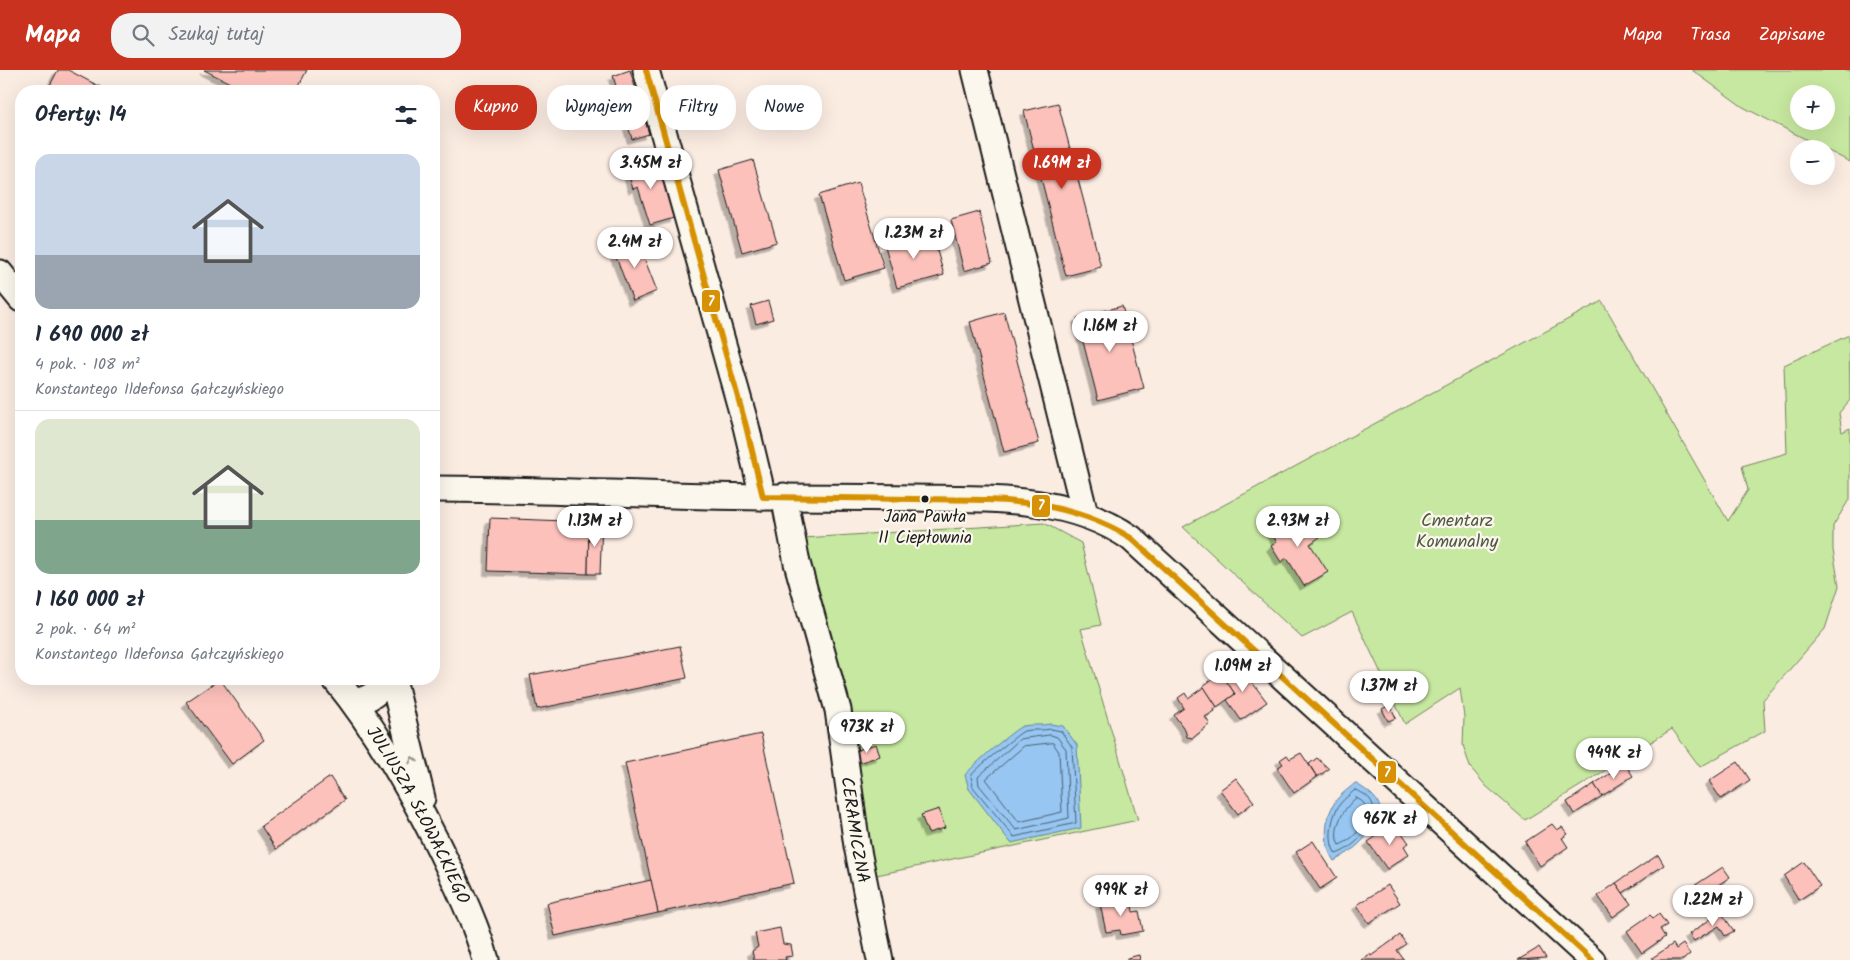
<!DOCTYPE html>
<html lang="pl">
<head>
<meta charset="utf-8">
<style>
	body { margin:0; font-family:Kalam,sans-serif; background:#f2f2f3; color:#1f2937; height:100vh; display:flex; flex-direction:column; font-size:19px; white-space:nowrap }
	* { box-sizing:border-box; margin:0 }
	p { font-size:16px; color:#747a83 }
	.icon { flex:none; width:28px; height:28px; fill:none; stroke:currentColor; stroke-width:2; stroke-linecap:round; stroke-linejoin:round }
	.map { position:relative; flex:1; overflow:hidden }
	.drawer { position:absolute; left:15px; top:15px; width:425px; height:600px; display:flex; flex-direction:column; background:#fff; border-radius:20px; box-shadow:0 5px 20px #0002 }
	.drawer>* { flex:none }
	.top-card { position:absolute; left:455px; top:15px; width:475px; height:45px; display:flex; gap:10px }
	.buttons { position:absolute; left:1790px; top:15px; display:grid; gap:10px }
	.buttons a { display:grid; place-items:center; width:45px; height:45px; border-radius:50%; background:#fff; box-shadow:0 5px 20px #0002; font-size:25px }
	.price { position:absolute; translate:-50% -42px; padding:0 11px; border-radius:18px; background:#fff; color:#222; font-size:16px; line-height:32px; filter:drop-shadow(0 1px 2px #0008) }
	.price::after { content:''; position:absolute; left:50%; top:30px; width:15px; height:11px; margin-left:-8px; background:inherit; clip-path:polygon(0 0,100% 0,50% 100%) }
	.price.on { background:#c8321e; color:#fff }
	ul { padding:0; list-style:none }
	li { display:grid; align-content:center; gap:10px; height:265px; padding:0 20px }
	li+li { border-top:1px solid #e0e1e3 }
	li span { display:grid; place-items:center; height:155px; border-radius:15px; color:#555 }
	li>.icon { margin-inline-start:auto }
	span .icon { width:90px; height:90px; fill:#fffc; stroke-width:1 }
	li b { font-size:21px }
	h2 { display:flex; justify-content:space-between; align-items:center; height:60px; padding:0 20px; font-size:21px }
	.chip { padding:0 18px; border-radius:20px; background:#fff; box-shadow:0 5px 20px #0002; font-size:18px; line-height:45px }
	.chip.on { background:#c8321e; color:#fff }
	header { display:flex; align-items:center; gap:30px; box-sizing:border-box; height:70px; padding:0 25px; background:#c8321e; color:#fff }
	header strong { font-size:24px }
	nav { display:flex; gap:28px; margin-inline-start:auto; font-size:18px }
	.search { width:350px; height:45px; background:#f2f2f3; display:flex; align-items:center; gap:12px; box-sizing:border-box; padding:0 18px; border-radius:20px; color:#747a83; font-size:19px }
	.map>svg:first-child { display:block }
	.green { fill:#c7e8a0; stroke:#72825e; fill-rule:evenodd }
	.water { fill:#96c6f1; stroke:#65829c }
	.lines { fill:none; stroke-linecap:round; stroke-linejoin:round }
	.shore { stroke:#4d6071; stroke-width:1 }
	.building { fill:#fdc1bb; stroke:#1c1c1c; filter:url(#shadow) }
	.minor-casing { stroke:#1c1c1c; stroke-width:29 }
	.minor { stroke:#fbf7ec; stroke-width:25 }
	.bus-1-casing { stroke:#fbf7ec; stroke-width:10 }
	.bus-1 { stroke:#d69104; stroke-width:6 }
	.oneway { stroke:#97948e }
	.bus-dot { fill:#1c1c1c; stroke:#fbf7ec; stroke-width:2 }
	.labels { text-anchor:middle; stroke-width:4.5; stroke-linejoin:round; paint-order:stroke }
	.bus-label { font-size:17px; fill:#1c1c1c; stroke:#fbf7ec }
	.park-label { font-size:18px; fill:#4f5944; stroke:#fbf7ec }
	.street-label { font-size:18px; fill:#1c1c1c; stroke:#fbf7ec }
	.line-badge { stroke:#fbf7ec; stroke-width:2 }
	.badge-label { font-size:14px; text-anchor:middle; font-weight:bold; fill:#fff }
</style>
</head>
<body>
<header>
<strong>Mapa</strong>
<div class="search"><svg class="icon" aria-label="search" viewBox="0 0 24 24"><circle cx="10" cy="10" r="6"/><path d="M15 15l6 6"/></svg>Szukaj tutaj</div>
<nav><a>Mapa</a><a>Trasa</a><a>Zapisane</a></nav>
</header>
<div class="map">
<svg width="1850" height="890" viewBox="0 0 1850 890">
	<defs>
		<filter id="shadow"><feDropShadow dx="-4.5" dy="4.5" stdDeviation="0" flood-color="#0004"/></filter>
	</defs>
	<rect width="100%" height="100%" fill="#fbece2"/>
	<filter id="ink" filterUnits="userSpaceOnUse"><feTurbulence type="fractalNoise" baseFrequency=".02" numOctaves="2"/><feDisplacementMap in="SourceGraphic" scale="10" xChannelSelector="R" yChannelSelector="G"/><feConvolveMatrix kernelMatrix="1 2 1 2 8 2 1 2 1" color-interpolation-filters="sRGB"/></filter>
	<g filter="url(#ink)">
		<!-- green -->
		<g class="green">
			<path d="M1692 0H1850V92L1743 37ZM1799 24H1826V51H1799Z"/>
			<polygon points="1602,231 1728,451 1748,420 1742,396 1787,383 1784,295 1849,265 1850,330 1839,343 1842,362 1850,358 1850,428 1833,456 1833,480 1839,516 1825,559 1763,630 1765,661 1700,697 1672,659 1525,750 1486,716 1470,697 1463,675 1464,647 1460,618 1405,654 1352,542 1302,568 1183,457"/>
			<polygon points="1044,453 1081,473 1101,555 1081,559 1138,750 872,806 803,468"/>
		</g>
		<!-- water -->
		<g class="water">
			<path d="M1050 654 1063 656 1077 675 1081 758 1011 773 969 719 965 705C970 698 1016 657 1023 656 1032 654 1041 656 1050 654Z"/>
			<path d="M1355 713C1375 725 1389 736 1373 758 1361 774 1351 782 1334 791 1323 775 1324 749 1335 732 1339 725 1349 719 1355 713Z"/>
		</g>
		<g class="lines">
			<!-- shore -->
			<g class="shore">
				<path d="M1051 659 1061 661 1072 677 1076 753 1014 767 973 717 971 706C973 701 1020 662 1024 661 1033 659 1042 661 1051 659Z"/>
				<polygon points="1051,665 1057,667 1066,679 1069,748 1016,760 979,715 978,707 1020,669"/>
				<polygon points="1053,673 1059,682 1062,742 1019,752 986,709 1024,676"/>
				<path d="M1355 720C1396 733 1361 776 1336 784 1327 772 1331 746 1340 734 1344 729 1350 724 1355 720Z"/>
				<path d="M1356 728C1382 738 1356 770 1339 775 1331 760 1344 737 1356 728Z"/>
			</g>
		</g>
		<!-- building -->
		<g class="building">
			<polygon points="58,0 68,0 108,21 47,21"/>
			<polygon points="204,0 307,0 296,21 246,21"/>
			<polygon points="630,0 649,64 632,69 613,6"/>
			<polygon points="1058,33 1101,197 1066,206 1024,41"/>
			<polygon points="656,87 674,148 650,155 638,117 633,119 626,96"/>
			<polygon points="753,90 777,172 742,182 719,100"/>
			<polygon points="858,113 884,198 844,210 819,125"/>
			<polygon points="979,142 992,193 964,201 951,150"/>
			<polygon points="932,163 944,205 897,218 885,176"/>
			<polygon points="636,167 657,221 633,231 612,177"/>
			<polygon points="768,231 773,249 756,254 751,236"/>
			<polygon points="1122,236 1144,318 1098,330 1077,248"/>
			<polygon points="1004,242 1039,373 1004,382 970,252"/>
			<polygon points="1291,444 1300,458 1310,451 1320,467 1310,474 1328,502 1304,516 1287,488 1281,492 1271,476 1277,472 1268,458"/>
			<polygon points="490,448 589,452 588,504 488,501"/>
			<polygon points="589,452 602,452 600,504 588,504"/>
			<polygon points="680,576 687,608 537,639 530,605"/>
			<polygon points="1239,595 1267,632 1241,650 1227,630 1235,624 1223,606"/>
			<polygon points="1221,603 1235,624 1217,637 1203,616"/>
			<polygon points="220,609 264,670 232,694 186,632"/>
			<polygon points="1204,617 1217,637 1214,639 1215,641 1205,647 1210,654 1193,668 1187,667 1185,660 1174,645 1184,638 1178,628 1185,623 1188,628"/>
			<polygon points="1390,635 1396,648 1388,651 1382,639"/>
			<polygon points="761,664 794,813 658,843 625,693"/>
			<polygon points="876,674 880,686 858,693 854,681"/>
			<polygon points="1301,683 1317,707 1294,723 1277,698 1283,694 1280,690 1287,685 1290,689"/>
			<polygon points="1317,688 1329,699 1317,707 1309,694"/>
			<polygon points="1738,692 1750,710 1721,729 1709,711"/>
			<polygon points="1625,694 1633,706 1602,726 1594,714"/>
			<polygon points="330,707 345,730 276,779 261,756"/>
			<polygon points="1236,708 1254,732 1238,744 1220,720"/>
			<polygon points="1594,714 1602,726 1574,744 1567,732"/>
			<polygon points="939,739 945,758 928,763 921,745"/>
			<polygon points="1395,753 1409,773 1404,776 1409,784 1387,799 1368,772"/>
			<polygon points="1552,754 1557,760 1562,757 1568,764 1562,768 1568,777 1540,796 1525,772"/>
			<polygon points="1313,771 1337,808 1320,819 1296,782"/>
			<polygon points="1658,785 1664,795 1623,823 1616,813"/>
			<polygon points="1804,792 1820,816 1799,830 1784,806"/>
			<polygon points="1723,797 1730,807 1687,836 1680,825"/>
			<polygon points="651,810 658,843 555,866 547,833"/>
			<polygon points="1616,813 1631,834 1613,847 1598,826"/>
			<polygon points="1388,815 1400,833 1369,853 1357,835"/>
			<polygon points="1131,828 1133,842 1139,841 1143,861 1121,865 1120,860 1106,862 1100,834"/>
			<polygon points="1721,842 1734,861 1725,866 1719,856 1694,871 1689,864"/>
			<polygon points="1659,844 1667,855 1660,859 1665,867 1642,883 1627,861 1650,845 1653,848"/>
			<polygon points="780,858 783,874 791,875 793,886 785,887 786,890 754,890 752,881 758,877 755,863"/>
			<polygon points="1400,865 1406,874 1397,880 1404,890 1361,890 1370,884 1371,886"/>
			<polygon points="1673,874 1676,879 1683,874 1690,884 1683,890 1653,890 1652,888"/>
			<polygon points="1539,877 1546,888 1518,890 1535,880"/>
			<polygon points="1139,885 1140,890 1127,890 1127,888"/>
		</g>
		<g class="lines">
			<!-- minor casing -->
			<g class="minor-casing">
				<g id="minor">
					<polyline points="646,0 746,356 763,427"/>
					<polyline points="975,0 1085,444"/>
					<polyline points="0,203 21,229"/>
					<path d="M434 419C544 419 653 426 763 427 812 427 862 427 911 428 985 429 1067 424 1131 468L1592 890"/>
					<path id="s1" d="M784 426 797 493 838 640 857 776 880 890"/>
					<path id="s2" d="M335 609C381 665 418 733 449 798 463 828 477 858 486 890"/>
					<polyline points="393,609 422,728"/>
					<path d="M354 632C370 629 379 623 387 609"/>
				</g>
			</g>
			<!-- minor -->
			<use href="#minor" class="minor"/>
			<!-- bus-1 casing -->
			<g class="bus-1-casing">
				<path id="bus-1" d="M646 0 746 356 763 427C814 428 864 428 915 429 992 430 1062 426 1131 468L1592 890"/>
			</g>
			<!-- bus-1 -->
			<use href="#bus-1" class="bus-1"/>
		</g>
		<!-- one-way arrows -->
		<defs><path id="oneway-chevron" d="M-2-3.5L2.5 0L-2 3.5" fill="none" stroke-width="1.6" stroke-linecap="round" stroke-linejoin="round" transform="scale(1.25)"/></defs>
		<use class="oneway" href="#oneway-chevron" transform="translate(413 690) rotate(-103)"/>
	</g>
	<!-- markers -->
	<circle class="bus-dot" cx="925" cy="429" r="4.5"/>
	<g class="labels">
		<!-- bus labels -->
		<g class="bus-label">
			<text x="925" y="452">Jana Pawła<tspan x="925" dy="21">II Ciepłownia</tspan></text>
		</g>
		<!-- park labels -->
		<g class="park-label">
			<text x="1457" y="456">Cmentarz<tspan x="1457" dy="21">Komunalny</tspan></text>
		</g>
		<!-- street labels -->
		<g class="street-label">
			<text dy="6" stroke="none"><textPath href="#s2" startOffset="160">JULIUSZA SŁOWACKIEGO</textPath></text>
			<text dy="6" stroke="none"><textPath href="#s1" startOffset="342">CERAMICZNA</textPath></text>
		</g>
	</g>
	<g class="line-badge">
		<rect x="701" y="219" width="20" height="24" rx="5" fill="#d69104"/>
		<rect x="1031" y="424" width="20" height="24" rx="5" fill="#d69104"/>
		<rect x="1377" y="690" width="20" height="24" rx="5" fill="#d69104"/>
	</g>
	<g class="badge-label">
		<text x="711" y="236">7</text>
		<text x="1041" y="440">7</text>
		<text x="1387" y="707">7</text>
	</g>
</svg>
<div class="buttons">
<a>+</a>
<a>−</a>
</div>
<b class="price" style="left:651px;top:120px">3.45M zł</b>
<b class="price on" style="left:1062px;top:120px">1.69M zł</b>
<b class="price" style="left:914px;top:190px">1.23M zł</b>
<b class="price" style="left:635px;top:199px">2.4M zł</b>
<b class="price" style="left:1110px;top:283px">1.16M zł</b>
<b class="price" style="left:595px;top:478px">1.13M zł</b>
<b class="price" style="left:1298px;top:478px">2.93M zł</b>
<b class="price" style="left:1243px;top:623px">1.09M zł</b>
<b class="price" style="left:1389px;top:643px">1.37M zł</b>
<b class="price" style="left:867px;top:684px">973K zł</b>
<b class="price" style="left:1614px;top:710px">949K zł</b>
<b class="price" style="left:1390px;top:776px">967K zł</b>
<b class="price" style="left:1121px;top:847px">999K zł</b>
<b class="price" style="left:1713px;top:857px">1.22M zł</b>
<div class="top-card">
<a class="chip on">Kupno</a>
<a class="chip">Wynajem</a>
<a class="chip">Filtry</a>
<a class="chip">Nowe</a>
</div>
<section class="drawer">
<h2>Oferty: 14<svg class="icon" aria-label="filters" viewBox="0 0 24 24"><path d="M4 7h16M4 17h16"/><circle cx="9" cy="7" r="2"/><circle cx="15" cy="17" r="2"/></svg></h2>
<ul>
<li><span style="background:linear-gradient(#c9d6e8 65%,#9aa5b1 0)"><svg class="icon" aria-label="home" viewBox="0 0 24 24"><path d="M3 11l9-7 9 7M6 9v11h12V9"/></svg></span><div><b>1 690 000 zł</b><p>4 pok. · 108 m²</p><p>Konstantego Ildefonsa Gałczyńskiego</p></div></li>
<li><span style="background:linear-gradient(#dfe7d0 65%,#7fa58c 0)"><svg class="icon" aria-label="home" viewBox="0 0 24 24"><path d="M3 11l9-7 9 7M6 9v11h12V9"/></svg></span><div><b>1 160 000 zł</b><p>2 pok. · 64 m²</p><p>Konstantego Ildefonsa Gałczyńskiego</p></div></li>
</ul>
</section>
</div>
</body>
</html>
